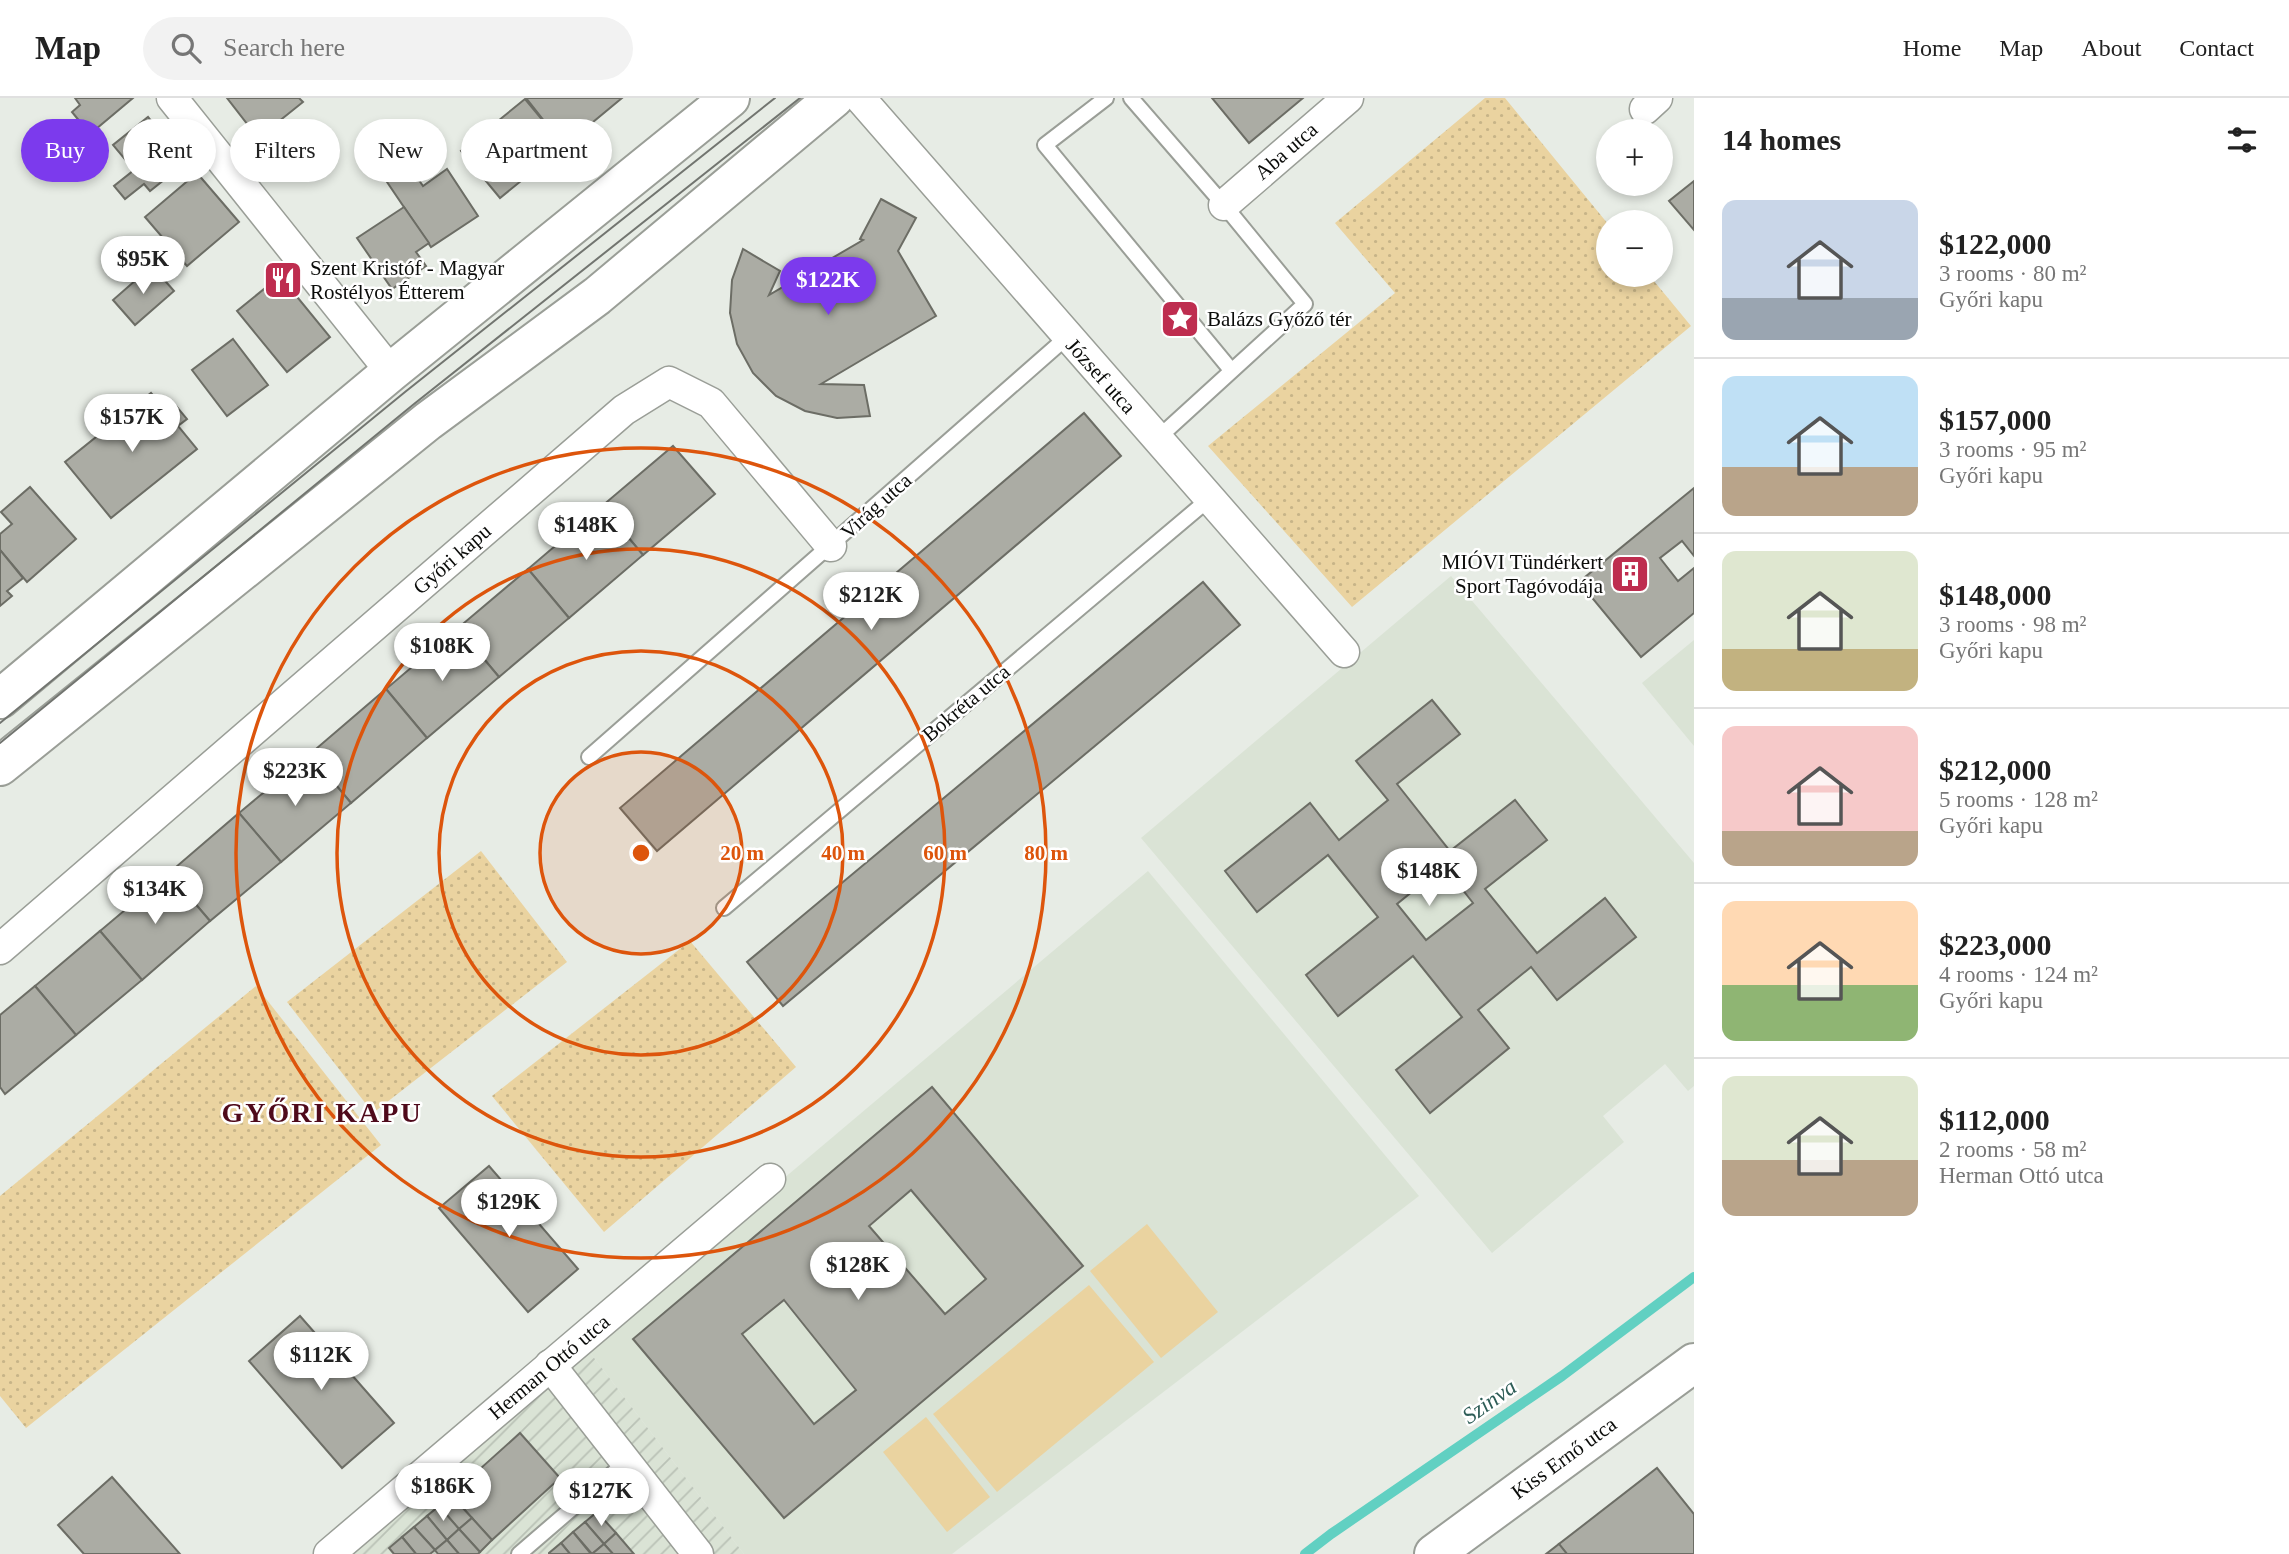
<!DOCTYPE html>
<html lang="en">
<head>
<meta charset="utf-8">
<style>
	body { margin:0; font-family:"Times New Roman",serif; background:#f2f2f2; color:#222; height:100vh; display:flex; flex-direction:column; font-size:26px; white-space:nowrap }
	* { box-sizing:border-box; margin:0 }
	p { font-size:23px; color:#767676 }
	.icon { flex:none; width:38px; height:38px; fill:none; stroke:currentColor; stroke-width:2; stroke-linecap:round; stroke-linejoin:round }
	.map { position:relative; flex:1; overflow:hidden }
	.panel { display:flex; flex-direction:column; background:#fff; width:595px }
	.panel>* { flex:none }
	.banner { position:absolute; left:21px; top:21px; width:665px; height:63px; display:flex; gap:14px }
	.tools { position:absolute; left:1596px; top:21px; display:grid; gap:14px }
	.tools a { display:grid; place-items:center; width:77px; height:77px; border-radius:50%; background:#fff; box-shadow:0 4px 10px #0003; font-size:35px }
	.price { position:absolute; translate:-50% -60px; padding:0 16px; border-radius:24px; background:#fff; color:#222; font-size:23px; line-height:46px; filter:drop-shadow(0 2px 4px #0008) }
	.price::after { content:''; position:absolute; left:50%; top:42px; width:21px; height:16px; margin-left:-10px; background:inherit; clip-path:polygon(0 0,100% 0,50% 100%) }
	.price.selected { background:#7c3aed; color:#fff }
	ul { padding:0; list-style:none }
	li { display:flex; align-items:center; gap:21px; height:175px; padding:0 28px }
	li+li { border-top:2px solid #e0e0e0 }
	li span { display:grid; place-items:center; flex:none; width:196px; height:140px; border-radius:14px; color:#555 }
	li>.icon { margin-inline-start:auto }
	span .icon { width:84px; height:84px; fill:#fffc; stroke-width:1 }
	li b { font-size:30px }
	h2 { display:flex; justify-content:space-between; align-items:center; height:84px; padding:0 28px; font-size:30px }
	.pill { padding:0 24px; border-radius:32px; background:#fff; box-shadow:0 4px 10px #0003; font-size:24px; line-height:63px }
	.pill.selected { background:#7c3aed; color:#fff }
	header { display:flex; align-items:center; gap:42px; box-sizing:border-box; height:98px; padding:0 35px; background:#fff; border-bottom:2px solid #e0e0e0 }
	header strong { font-size:33px }
	nav { display:flex; gap:38px; margin-inline-start:auto; font-size:24px }
	.search { width:490px; height:63px; background:#f2f2f2; display:flex; align-items:center; gap:18px; box-sizing:border-box; padding:0 24px; border-radius:38px; color:#767676; font-size:26px }
	main { display:flex; flex:1; min-height:0 }
	.map>svg:first-child { display:block }
	.built { fill:#dae3d5 }
	.industrial { fill:url(#industrial-furrows) }
	.park { fill:url(#park-dots) }
	.garden { fill:#ead3a0 }
	.lines { fill:none; stroke-linecap:round; stroke-linejoin:round }
	.stream { stroke:#61d0c2; stroke-width:10 }
	.building { fill:#abaca4; stroke:#6c6d65; stroke-width:2; fill-rule:evenodd }
	.lane-casing { stroke:#9a9e97; stroke-width:18 }
	.street-casing { stroke:#9a9e97; stroke-width:33 }
	.secondary-casing { stroke:#9a9e97; stroke-width:42 }
	.lane { stroke:#fff; stroke-width:14 }
	.street { stroke:#fff; stroke-width:30 }
	.secondary { stroke:#fff; stroke-width:38 }
	.tram { stroke:#727570; stroke-width:2 }
	.ring { fill:none; stroke:#dd550c; stroke-width:3.5 }
	.labels { text-anchor:middle; stroke-width:5; stroke-linejoin:round; paint-order:stroke }
	.street-label { font-size:21px; fill:#0b0c0a; stroke:#fff }
	.poi-label { font-size:21px; fill:#0b0c0a; stroke:#fff; text-anchor:start }
	.water-label { font-size:23px; font-style:italic; fill:#2e5d57; stroke:#fff }
	.district-label { font-size:28px; font-weight:bold; letter-spacing:2px; fill:#4f0a1b; stroke:#fff }
	.centre { fill:#dd550c; stroke:#fff; stroke-width:3.5 }
	.ring-label { font-size:21px; text-anchor:middle; font-weight:bold; fill:#dd550c; stroke:#fff; stroke-width:5; stroke-linejoin:round; paint-order:stroke }
</style>
</head>
<body>
<header>
<strong>Map</strong>
<div class="search"><svg class="icon" aria-label="search" viewBox="0 0 24 24"><circle cx="10" cy="10" r="6"/><path d="M15 15l6 6"/></svg>Search here</div>
<nav><a>Home</a><a>Map</a><a>About</a><a>Contact</a></nav>
</header>
<main>
<div class="map">
<svg width="1694" height="1456" viewBox="0 0 1694 1456">
	<defs>
		<pattern id="industrial-furrows" width="10" height="10" patternUnits="userSpaceOnUse" patternTransform="scale(1.75)"><rect width="10" height="10" fill="#dae3d5"/><path d="M-1 1l2-2M0 10L10 0M9 11l2-2" fill="none" stroke="#bac2b6"/></pattern>
		<pattern id="park-dots" width="8" height="8" patternUnits="userSpaceOnUse" patternTransform="scale(1.75)"><rect width="8" height="8" fill="#ead3a0"/><path d="M2 2h.1M6 6h.1" fill="none" stroke="#c7b488" stroke-width="1.8" stroke-linecap="round"/></pattern>
	</defs>
	<rect width="100%" height="100%" fill="#e7ece5"/>
	<!-- built -->
	<g class="built">
		<polygon points="1451,478 1694,765 1694,988 1688,993 1665,966 1603,1018 1624,1044 1492,1155 1141,740"/>
		<polygon points="1694,542 1694,648 1642,585"/>
		<polygon points="1148,773 1419,1098 952,1456 744,1456 585,1248"/>
	</g>
	<!-- industrial -->
	<polygon class="industrial" points="585,1248 744,1456 345,1456"/>
	<!-- park -->
	<g class="park">
		<polygon points="1485,0 1505,0 1608,126 1608,177 1649,177 1691,228 1352,509 1208,348 1395,195 1335,125"/>
		<polygon points="481,753 567,864 373,1015 287,904"/>
		<polygon points="690,843 796,969 604,1134 492,998"/>
		<polygon points="256,888 381,1047 26,1330 0,1298 0,1098"/>
	</g>
	<!-- garden -->
	<g class="garden">
		<polygon points="1147,1126 1218,1214 1161,1260 1090,1173"/>
		<polygon points="1089,1187 1154,1264 997,1394 933,1316"/>
		<polygon points="926,1319 990,1399 947,1434 883,1354"/>
	</g>
	<g class="lines">
		<!-- stream -->
		<polyline class="stream" points="1305,1456 1331,1436 1562,1278 1694,1179"/>
	</g>
	<!-- building -->
	<g class="building">
		<polygon points="75,0 133,0 90,36 72,14 80,7"/>
		<polygon points="227,0 299,0 303,4 258,40"/>
		<polygon points="526,0 622,0 564,48"/>
		<polygon points="1212,0 1303,0 1249,45"/>
		<polygon points="525,1 564,48 500,100 461,53"/>
		<polygon points="148,19 185,65 150,93 144,86 125,101 114,88 134,72 113,47"/>
		<polygon points="408,66 423,88 447,71 478,118 431,149 385,81"/>
		<polygon points="197,75 239,124 187,168 145,119"/>
		<polygon points="1694,83 1694,132 1669,103"/>
		<polygon points="881,101 916,120 898,153 936,218 821,286 864,287 870,318 837,320 805,313 776,298 753,275 737,246 730,215 732,182 743,151 780,173 769,197 863,142 860,141"/>
		<polygon points="404,109 429,145 416,154 426,168 392,191 357,140"/>
		<polygon points="152,168 174,193 135,227 113,202"/>
		<polygon points="280,178 330,239 287,274 237,213"/>
		<polygon points="233,241 268,287 227,318 192,272"/>
		<polygon points="151,295 163,309 172,303 187,321 178,328 197,351 111,420 65,364"/>
		<polygon points="1084,315 1121,358 657,753 620,710"/>
		<polygon points="673,348 715,396 643,457 602,408"/>
		<polygon points="30,389 76,441 27,484 0,452 0,436 12,426 1,414"/>
		<polygon points="1694,390 1694,458 1682,443 1660,460 1678,483 1694,470 1694,515 1641,559 1579,484"/>
		<polygon points="602,408 643,457 569,520 528,471"/>
		<polygon points="0,452 23,480 7,493 12,498 0,508"/>
		<polygon points="528,471 569,520 499,579 458,530"/>
		<polygon points="1203,484 1240,527 783,908 747,864"/>
		<polygon points="458,530 499,579 427,640 386,591"/>
		<polygon points="386,591 427,640 351,705 310,656"/>
		<path d="M1432 602 1460 636 1397 686 1450 753 1515 702 1547 742 1485 791 1537 855 1605 800 1636 839 1557 902 1531 869 1478 912 1509 950 1430 1015 1396 972 1462 919 1413 858 1338 918 1306 877 1378 819 1328 757 1257 814 1225 773 1310 705 1339 742 1388 702 1356 663ZM1444 768 1473 805 1426 842 1397 806Z"/>
		<polygon points="310,656 351,705 281,764 239,715"/>
		<polygon points="239,715 281,764 210,823 169,775"/>
		<polygon points="169,775 210,823 142,882 100,833"/>
		<polygon points="100,833 142,882 76,937 35,888"/>
		<polygon points="35,888 76,937 5,996 0,989 0,917"/>
		<path d="M932 989 1083 1168 784 1420 633 1241ZM911 1092 986 1181 945 1216 869 1128ZM784 1202 856 1292 814 1326 742 1236Z"/>
		<polygon points="489,1068 578,1171 528,1214 439,1110"/>
		<polygon points="300,1218 394,1325 342,1370 249,1263"/>
		<polygon points="520,1335 560,1380 492,1442 451,1397"/>
		<polygon points="1657,1370 1694,1416 1694,1456 1567,1456 1559,1446"/>
		<polygon points="112,1379 180,1456 84,1456 58,1427"/>
		<polygon points="451,1397 472,1420 459,1431 439,1408"/>
		<polygon points="439,1408 459,1431 447,1442 427,1418"/>
		<polygon points="597,1414 616,1435 604,1446 585,1424"/>
		<polygon points="427,1418 447,1442 435,1452 414,1429"/>
		<polygon points="472,1420 492,1442 480,1454 459,1431"/>
		<polygon points="585,1424 604,1446 592,1456 573,1434"/>
		<polygon points="414,1429 435,1452 430,1456 416,1456 402,1439"/>
		<polygon points="459,1431 480,1454 478,1456 459,1456 447,1442"/>
		<polygon points="573,1434 591,1456 570,1456 561,1445"/>
		<polygon points="616,1435 634,1456 613,1456 604,1446"/>
		<polygon points="402,1439 416,1456 394,1456 389,1450"/>
		<polygon points="447,1442 459,1456 438,1456 435,1452"/>
		<polygon points="561,1445 570,1456 549,1456 549,1455"/>
		<polygon points="604,1446 613,1456 592,1456"/>
		<polygon points="1559,1446 1567,1456 1546,1456"/>
	</g>
	<g class="lines">
		<!-- lane casing -->
		<g class="lane-casing">
			<g id="lane">
				<polyline points="1106,0 1045,47 1231,272"/>
				<polyline points="1131,0 1224,107 1305,206 1157,341"/>
				<polyline points="589,659 1067,239"/>
				<polyline points="724,810 1209,401"/>
				<polyline points="519,1456 626,1364"/>
			</g>
		</g>
		<!-- street casing -->
		<g class="street-casing">
			<g id="street">
				<polyline points="172,0 391,274"/>
				<polyline points="860,0 1344,554"/>
				<polyline points="1645,11 1657,0"/>
				<polyline points="1224,107 1348,0"/>
				<polyline points="0,851 624,312 669,284 711,305 831,448"/>
				<polyline points="550,1267 698,1456"/>
				<polyline points="329,1456 770,1081"/>
			</g>
		</g>
		<!-- secondary casing -->
		<g class="secondary-casing">
			<g id="secondary">
				<polyline points="0,601 391,274 730,0"/>
				<polyline points="0,668 428,323 597,198 834,0"/>
				<polyline points="1434,1456 1694,1265"/>
			</g>
		</g>
		<!-- lane -->
		<use href="#lane" class="lane"/>
		<!-- street -->
		<use href="#street" class="street"/>
		<!-- secondary -->
		<use href="#secondary" class="secondary"/>
		<!-- tram -->
		<g class="tram">
			<polyline points="0,625 405,294 775,0"/>
			<polyline points="0,645 414,306 800,0"/>
		</g>
	</g>
	<!-- distance rings -->
	<circle cx="641" cy="755" r="101" fill="#dd550c" fill-opacity=".12"/>
	<g class="ring">
		<circle cx="641" cy="755" r="101"/>
		<circle cx="641" cy="755" r="202"/>
		<circle cx="641" cy="755" r="304"/>
		<circle cx="641" cy="755" r="405"/>
	</g>
	<!-- icons -->
	<defs>
		<g id="restaurant-square" transform="scale(2.0125)"><rect x="-9" y="-9" width="18" height="18" rx="4" fill="#be2d4f" stroke="#fff"/><path d="M-5-6h1v4h1v-4h1v4h1v-4h1v5L-1.5 .5V6h-2V.5L-5-1ZM5-6V6H3V1.5H1.5Q1.5-4 5-6Z" fill="#fff"/></g>
		<g id="sight-square" transform="scale(2.0125)"><rect x="-9" y="-9" width="18" height="18" rx="4" fill="#be2d4f" stroke="#fff"/><path d="M0-6L1.8-2.2L6-1.7L2.9 1.2L3.7 5.4L0 3.3L-3.7 5.4L-2.9 1.2L-6-1.7L-1.8-2.2Z" fill="#fff"/></g>
		<g id="building-square" transform="scale(2.0125)"><rect x="-9" y="-9" width="18" height="18" rx="4" fill="#be2d4f" stroke="#fff"/><path d="M-4-6H4V6H1V3H-1V6H-4ZM-2.5-4.3h1.7v1.8h-1.7ZM.8-4.3h1.7v1.8H.8ZM-2.5-1h1.7V.8h-1.7ZM.8-1h1.7V.8H.8Z" fill="#fff"/></g>
	</defs>
	<g fill-rule="evenodd">
		<use href="#restaurant-square" x="283" y="182"/>
		<use href="#sight-square" x="1180" y="221"/>
		<use href="#building-square" x="1630" y="476"/>
	</g>
	<g class="labels">
		<!-- street labels -->
		<g class="street-label">
			<text transform="translate(1286 53) rotate(-41)" y="7">Aba utca</text>
			<text transform="translate(1101 278) rotate(48)" y="7">József utca</text>
			<text transform="translate(876 408) rotate(-42)" y="7">Virág utca</text>
			<text transform="translate(452 461) rotate(-41)" y="7">Győri kapu</text>
			<text transform="translate(966 605) rotate(-40)" y="7">Bokréta utca</text>
			<text transform="translate(549 1269) rotate(-40)" y="7">Herman Ottó utca</text>
			<text transform="translate(1564 1360) rotate(-36)" y="7">Kiss Ernő utca</text>
		</g>
		<!-- poi labels -->
		<g class="poi-label">
			<text x="310" y="177">Szent Kristóf - Magyar<tspan x="310" dy="24">Rostélyos Étterem</tspan></text>
			<text x="1207" y="228">Balázs Győző tér</text>
			<text x="1603" y="471" text-anchor="end">MIÓVI Tündérkert<tspan x="1603" dy="24">Sport Tagóvodája</tspan></text>
		</g>
		<!-- water labels -->
		<g class="water-label">
			<text transform="translate(1489 1303) rotate(-35)" y="8">Szinva</text>
		</g>
		<!-- district labels -->
		<g class="district-label">
			<text x="322" y="1024">GYŐRI KAPU</text>
		</g>
	</g>
	<circle cx="641" cy="755" r="10" class="centre"/>
	<g class="ring-label">
		<text x="742" y="762">20 m</text>
		<text x="843" y="762">40 m</text>
		<text x="945" y="762">60 m</text>
		<text x="1046" y="762">80 m</text>
	</g>
</svg>
<div class="tools">
<a>+</a>
<a>−</a>
</div>
<b class="price" style="left:143px;top:198px">$95K</b>
<b class="price selected" style="left:828px;top:219px">$122K</b>
<b class="price" style="left:132px;top:356px">$157K</b>
<b class="price" style="left:586px;top:464px">$148K</b>
<b class="price" style="left:871px;top:534px">$212K</b>
<b class="price" style="left:442px;top:585px">$108K</b>
<b class="price" style="left:295px;top:710px">$223K</b>
<b class="price" style="left:1429px;top:810px">$148K</b>
<b class="price" style="left:155px;top:828px">$134K</b>
<b class="price" style="left:509px;top:1141px">$129K</b>
<b class="price" style="left:858px;top:1204px">$128K</b>
<b class="price" style="left:321px;top:1294px">$112K</b>
<b class="price" style="left:443px;top:1425px">$186K</b>
<b class="price" style="left:601px;top:1430px">$127K</b>
<div class="banner">
<a class="pill selected">Buy</a>
<a class="pill">Rent</a>
<a class="pill">Filters</a>
<a class="pill">New</a>
<a class="pill">Apartment</a>
</div>
</div>
<section class="panel">
<h2>14 homes<svg class="icon" aria-label="filters" viewBox="0 0 24 24"><path d="M4 7h16M4 17h16"/><circle cx="9" cy="7" r="2"/><circle cx="15" cy="17" r="2"/></svg></h2>
<ul>
<li><span style="background:linear-gradient(#c9d6e8 70%,#9aa5b1 0)"><svg class="icon" aria-label="home" viewBox="0 0 24 24"><path d="M3 11l9-7 9 7M6 9v11h12V9"/></svg></span><div><b>$122,000</b><p>3 rooms · 80 m²</p><p>Győri kapu</p></div></li>
<li><span style="background:linear-gradient(#bfe0f5 65%,#b9a48a 0)"><svg class="icon" aria-label="home" viewBox="0 0 24 24"><path d="M3 11l9-7 9 7M6 9v11h12V9"/></svg></span><div><b>$157,000</b><p>3 rooms · 95 m²</p><p>Győri kapu</p></div></li>
<li><span style="background:linear-gradient(#dfe7d0 70%,#c2b280 0)"><svg class="icon" aria-label="home" viewBox="0 0 24 24"><path d="M3 11l9-7 9 7M6 9v11h12V9"/></svg></span><div><b>$148,000</b><p>3 rooms · 98 m²</p><p>Győri kapu</p></div></li>
<li><span style="background:linear-gradient(#f6c9c9 75%,#b9a48a 0)"><svg class="icon" aria-label="home" viewBox="0 0 24 24"><path d="M3 11l9-7 9 7M6 9v11h12V9"/></svg></span><div><b>$212,000</b><p>5 rooms · 128 m²</p><p>Győri kapu</p></div></li>
<li><span style="background:linear-gradient(#ffd9b3 60%,#8fb573 0)"><svg class="icon" aria-label="home" viewBox="0 0 24 24"><path d="M3 11l9-7 9 7M6 9v11h12V9"/></svg></span><div><b>$223,000</b><p>4 rooms · 124 m²</p><p>Győri kapu</p></div></li>
<li><span style="background:linear-gradient(#dfe7d0 60%,#b9a48a 0)"><svg class="icon" aria-label="home" viewBox="0 0 24 24"><path d="M3 11l9-7 9 7M6 9v11h12V9"/></svg></span><div><b>$112,000</b><p>2 rooms · 58 m²</p><p>Herman Ottó utca</p></div></li>
</ul>
</section>
</main>
</body>
</html>
